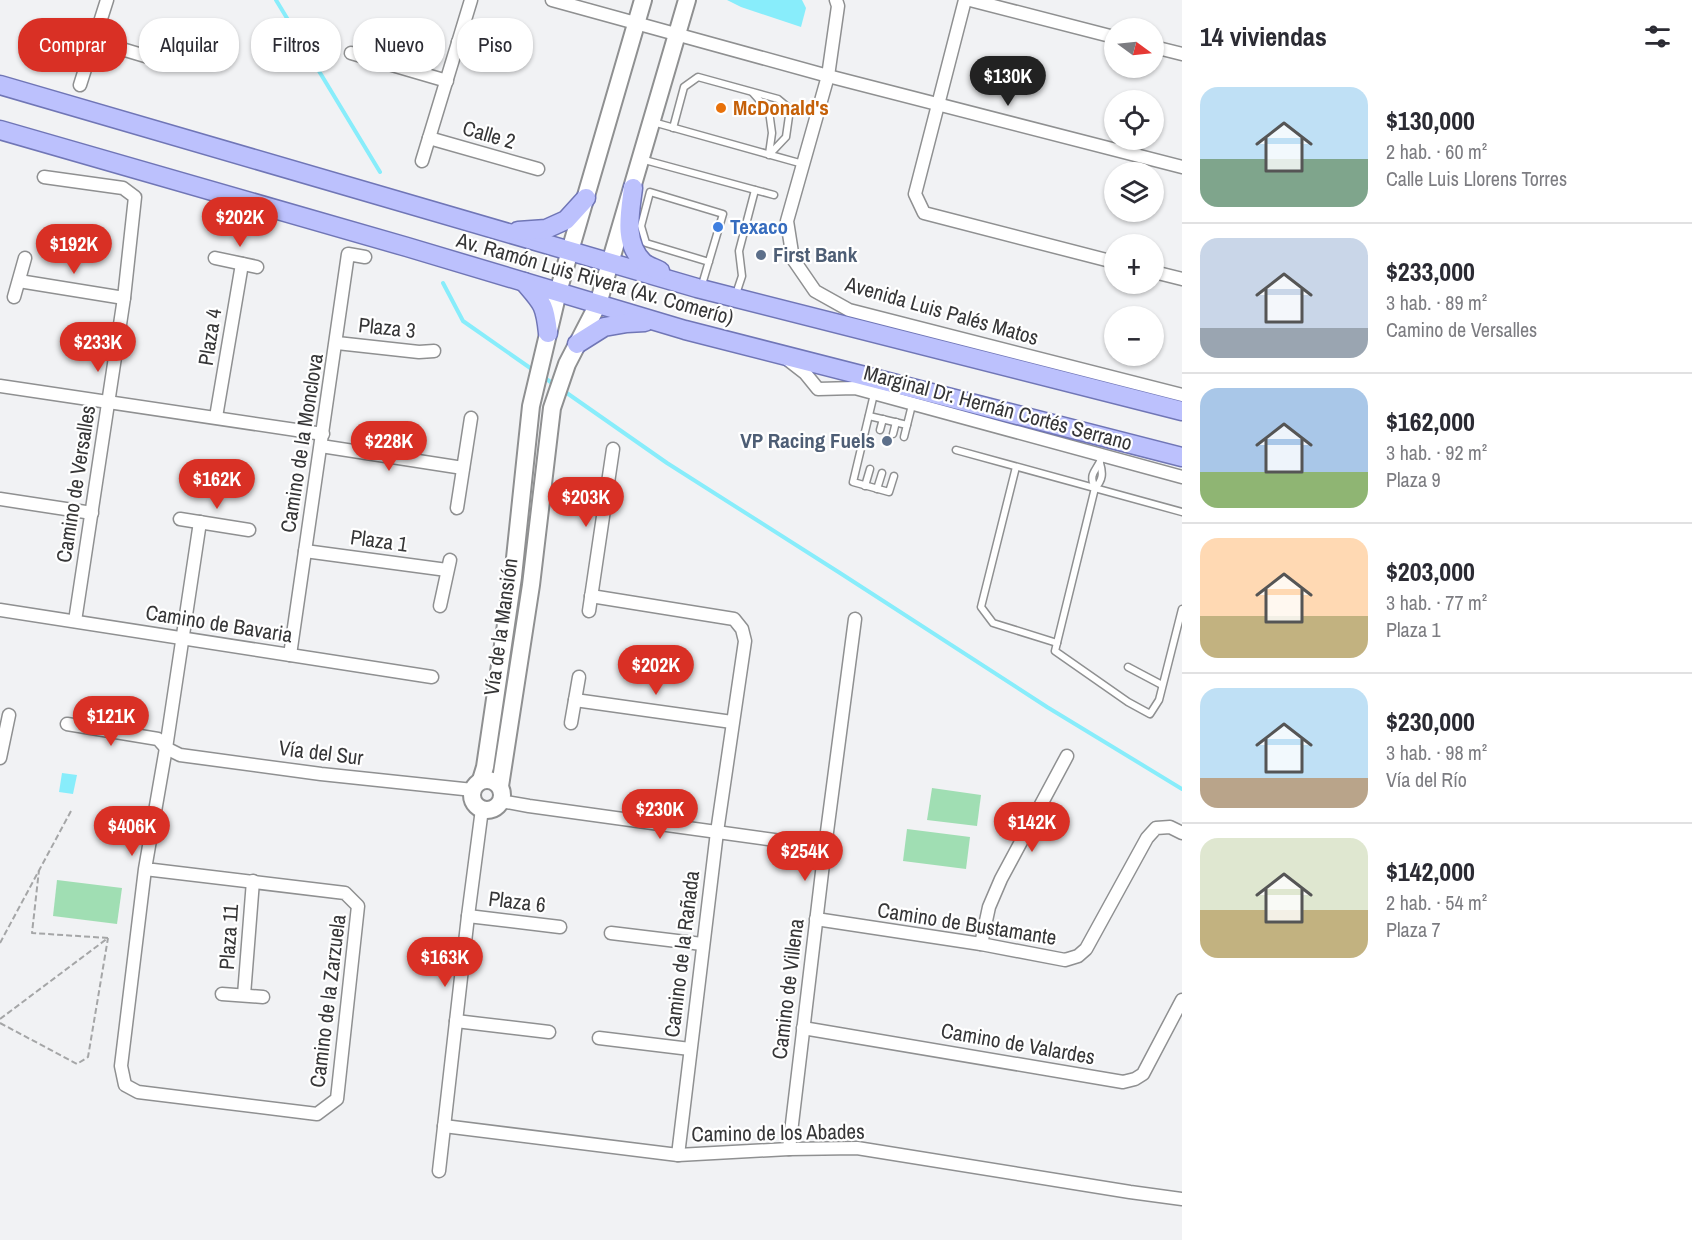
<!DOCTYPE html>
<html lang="es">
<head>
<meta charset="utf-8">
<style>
	body { margin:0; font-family:"Archivo Narrow",sans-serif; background:#f2f2f3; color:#2b2b33; height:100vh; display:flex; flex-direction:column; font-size:22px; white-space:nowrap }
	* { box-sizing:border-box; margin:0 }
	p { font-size:20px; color:#7c7c81 }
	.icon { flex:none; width:33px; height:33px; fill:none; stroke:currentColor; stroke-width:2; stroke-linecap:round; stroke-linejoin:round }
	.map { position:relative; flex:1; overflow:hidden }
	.sheet { display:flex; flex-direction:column; background:#fff; width:510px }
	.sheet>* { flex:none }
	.top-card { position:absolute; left:18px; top:18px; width:570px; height:54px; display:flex; gap:12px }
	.needle { width:39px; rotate:105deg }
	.buttons { position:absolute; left:1104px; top:18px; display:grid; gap:12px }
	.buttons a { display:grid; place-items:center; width:60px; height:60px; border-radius:50%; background:#fff; box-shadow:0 2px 4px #0004; font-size:30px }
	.price { position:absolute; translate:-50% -51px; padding:0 14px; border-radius:21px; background:#d93025; color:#fff; font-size:20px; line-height:39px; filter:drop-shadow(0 2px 3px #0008) }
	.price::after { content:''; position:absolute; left:50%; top:36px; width:18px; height:14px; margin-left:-9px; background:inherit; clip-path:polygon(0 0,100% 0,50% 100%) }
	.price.active { background:#222; color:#fff }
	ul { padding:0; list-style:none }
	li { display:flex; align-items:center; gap:18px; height:150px; padding:0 18px }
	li+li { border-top:2px solid #e1e1e2 }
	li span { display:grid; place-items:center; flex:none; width:168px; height:120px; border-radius:18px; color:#555 }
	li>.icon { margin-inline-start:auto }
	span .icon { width:72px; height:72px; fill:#fffc; stroke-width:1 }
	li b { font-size:26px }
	h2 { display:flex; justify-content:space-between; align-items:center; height:72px; padding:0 18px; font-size:26px }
	.pill { padding:0 21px; border-radius:24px; background:#fff; box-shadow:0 2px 4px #0004; font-size:21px; line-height:54px }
	.pill.active { background:#d93025; color:#fff }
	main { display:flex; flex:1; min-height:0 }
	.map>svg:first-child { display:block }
	.green { fill:#a0deb3 }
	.water { fill:#88edfb }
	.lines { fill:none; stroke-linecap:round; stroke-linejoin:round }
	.stream { stroke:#88edfb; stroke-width:4 }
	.lane-casing { stroke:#8f9091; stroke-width:9 }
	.street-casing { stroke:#8f9091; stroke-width:15 }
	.secondary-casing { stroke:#8f9091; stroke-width:20 }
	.primary-casing { stroke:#7076b6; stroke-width:21 }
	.path { stroke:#a5a6a7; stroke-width:2; stroke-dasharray:6 3; stroke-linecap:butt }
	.lane { stroke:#fff; stroke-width:6 }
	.street { stroke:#fff; stroke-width:12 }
	.secondary { stroke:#fff; stroke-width:16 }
	.primary { stroke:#bcc1fd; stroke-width:18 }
	.food-dot { fill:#e8710a; stroke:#fff; stroke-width:2 }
	.shop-dot { fill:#3f7fe0; stroke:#fff; stroke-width:2 }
	.service-dot { fill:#5c6f8a; stroke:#fff; stroke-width:2 }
	.labels { text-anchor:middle; stroke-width:4.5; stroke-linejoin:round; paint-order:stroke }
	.food-label { font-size:21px; font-weight:bold; fill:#c56008; stroke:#fff; text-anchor:start }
	.street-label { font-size:21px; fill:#363637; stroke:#fff }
	.shop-label { font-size:21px; font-weight:bold; fill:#366cbe; stroke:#fff; text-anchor:start }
	.service-label { font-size:21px; font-weight:bold; fill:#4e5e75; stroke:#fff; text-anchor:start }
</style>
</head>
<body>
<main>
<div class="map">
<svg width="1182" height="1240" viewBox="0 0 1182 1240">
	<rect width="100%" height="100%" fill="#f1f2f4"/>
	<!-- green -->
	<g class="green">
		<polygon points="932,788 981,795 977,826 927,820"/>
		<polygon points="907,829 970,837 966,869 903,861"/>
		<polygon points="57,880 122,888 117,924 53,916"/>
	</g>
	<!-- water -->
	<g class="water">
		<polygon points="727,0 802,0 806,8 801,27 741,7"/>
		<polygon points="62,773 77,775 73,794 59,792"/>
	</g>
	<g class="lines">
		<!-- stream -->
		<g class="stream">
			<polyline points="276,0 380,172"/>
			<polyline points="443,283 463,321 536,372"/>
			<polyline points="542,376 555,385"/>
			<polyline points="564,391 667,463 840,573 1047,707 1182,789"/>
		</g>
		<!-- lane casing -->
		<g class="lane-casing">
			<g id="lane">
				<polyline points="753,93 769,111 772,133 769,154"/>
				<polyline points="653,122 803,164"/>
				<polyline points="673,128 684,87 698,77 778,99 790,109 786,137 769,155"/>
				<polyline points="641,159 774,195"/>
				<polyline points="701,288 723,214 650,192 641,226 646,243 709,262"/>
				<polyline points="735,297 742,276 739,251 755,190"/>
				<polyline points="874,394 853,482 889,492 894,476"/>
				<polyline points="869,416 907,425"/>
				<polyline points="880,430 883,419"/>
				<polyline points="893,434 896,422"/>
				<polyline points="904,437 912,405"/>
				<polyline points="956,450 1182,512"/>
				<path d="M1100 463C1103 473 1103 480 1095 488L1055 651 1128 702 1150 714 1159 700 1182 609"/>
				<polyline points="1016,467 981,607 993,623 1057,643"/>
				<polyline points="865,486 870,469"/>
				<path d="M1095 488C1088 473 1096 472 1101 459"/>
				<polyline points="877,489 882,473"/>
				<polyline points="1128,667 1162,685"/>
			</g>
		</g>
		<!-- street casing -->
		<g class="street-casing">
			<g id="street">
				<polyline points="552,0 828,76 1182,167"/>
				<polyline points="836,0 838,6 828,76 787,221 793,259 815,291 849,310 1182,395"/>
				<polyline points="965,0 915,194 924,213 1114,262"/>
				<polyline points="970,0 1114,37"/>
				<polyline points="95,41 172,64"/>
				<polyline points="458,42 504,55"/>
				<polyline points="1154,47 1182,54"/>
				<polyline points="351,53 447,81"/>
				<polyline points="80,85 107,0"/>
				<polyline points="429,138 538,169"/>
				<polyline points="422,161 471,0"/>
				<polyline points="44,177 123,188 135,197 124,298 75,621"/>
				<polyline points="215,258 257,267"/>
				<polyline points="1154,272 1182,279"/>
				<polyline points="19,281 124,298"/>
				<polyline points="14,297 25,258"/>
				<polyline points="337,343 419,352 434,351"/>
				<polyline points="787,359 805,373 818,389 855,388 1182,477"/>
				<polyline points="0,386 323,434"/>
				<polyline points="216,417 242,264"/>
				<polyline points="321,446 463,468"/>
				<polyline points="0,499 92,513"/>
				<polyline points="457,508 471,418"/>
				<polyline points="180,519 249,530"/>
				<polyline points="305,551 447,570"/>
				<polyline points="591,596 734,619 742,629 745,641 717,832 678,1155"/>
				<polyline points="440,606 450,560"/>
				<polyline points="0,610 432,677"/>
				<polyline points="589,611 613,449"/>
				<polyline points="290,655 348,254 365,257"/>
				<polyline points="575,700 732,722"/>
				<polyline points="571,723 579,677"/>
				<polyline points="67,724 158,739 166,748 180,755 321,774 473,790"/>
				<polyline points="0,758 9,715"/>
				<polyline points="501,801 529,806 825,847"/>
				<polyline points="145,869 345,893 358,906 337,1099 317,1114 138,1092 125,1085 121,1066 145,869 166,748 200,522"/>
				<polyline points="468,916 560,927"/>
				<polyline points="816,919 981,944 1065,960 1078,956 1086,949 1147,838 1156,828 1170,827 1182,833"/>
				<polyline points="611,933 702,944"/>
				<polyline points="981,944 989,907 1001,879 1067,756"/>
				<polyline points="222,994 263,997"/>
				<polyline points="244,995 253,881"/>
				<polyline points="456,1021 549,1032"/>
				<polyline points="803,1028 1123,1082 1135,1079 1143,1074 1182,1000"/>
				<polyline points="599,1038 690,1049"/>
				<polyline points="444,1126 678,1155 789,1149 857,1148 1130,1192 1182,1199"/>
				<polyline points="789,1149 825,847 855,619"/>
				<polyline points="439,1171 468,916 482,809"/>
			</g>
		</g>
		<!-- secondary casing -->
		<g class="secondary-casing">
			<g id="secondary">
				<circle cx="487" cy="795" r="15"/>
				<polyline points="481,780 485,767 513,577 531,406 558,292 643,0"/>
				<polyline points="500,786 531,585 552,408 567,364 598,304 687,0"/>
			</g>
		</g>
		<!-- primary casing -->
		<g class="primary-casing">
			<g id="primary">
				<polyline points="0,85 697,288 1182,411"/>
				<polyline points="0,130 407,247 685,330 1182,457"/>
				<path d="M633 188C630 213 623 242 643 262 647 266 655 268 660 271"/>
				<polyline points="518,231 546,229 566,220 586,198"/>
				<path d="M524 282C542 303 545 304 548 333"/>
				<polyline points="577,344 604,327 627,323 645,322"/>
			</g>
		</g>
		<!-- path -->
		<g class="path">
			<polyline points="0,943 71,811"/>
			<polyline points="0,1019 108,938 32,933 39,870"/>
			<polyline points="0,1023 77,1064 88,1057 108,938"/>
		</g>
		<!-- lane -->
		<use href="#lane" class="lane"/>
		<!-- street -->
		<use href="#street" class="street"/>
		<!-- secondary -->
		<use href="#secondary" class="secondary"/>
		<!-- primary -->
		<use href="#primary" class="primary"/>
	</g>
	<!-- markers -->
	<circle class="food-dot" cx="721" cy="108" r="6"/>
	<circle class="shop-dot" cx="718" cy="227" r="6"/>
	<g class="service-dot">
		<circle cx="761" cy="255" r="6"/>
		<circle cx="887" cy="441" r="6"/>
	</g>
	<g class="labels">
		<!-- food labels -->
		<g class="food-label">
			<text x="733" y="115">McDonald's</text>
		</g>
		<!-- street labels -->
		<g class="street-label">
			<text transform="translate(489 135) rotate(16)" y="7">Calle 2</text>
			<text transform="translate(595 279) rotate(16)" y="7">Av. Ramón Luis Rivera (Av. Comerío)</text>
			<text transform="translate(942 311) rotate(16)" y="7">Avenida Luis Palés Matos</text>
			<text transform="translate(387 328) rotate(6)" y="7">Plaza 3</text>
			<text transform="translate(210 337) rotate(-81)" y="7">Plaza 4</text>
			<text transform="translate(998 408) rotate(15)" y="7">Marginal Dr. Hernán Cortés Serrano</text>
			<text transform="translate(302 443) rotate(-81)" y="7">Camino de la Monclova</text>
			<text transform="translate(76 484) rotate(-81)" y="7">Camino de Versalles</text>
			<text transform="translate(379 541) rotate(8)" y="7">Plaza 1</text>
			<text transform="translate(219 624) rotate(9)" y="7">Camino de Bavaria</text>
			<text transform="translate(501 627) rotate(-82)" y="7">Vía de la Mansión</text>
			<text transform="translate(321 753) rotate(7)" y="7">Vía del Sur</text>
			<text transform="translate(517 902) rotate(7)" y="7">Plaza 6</text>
			<text transform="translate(967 924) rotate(9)" y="7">Camino de Bustamante</text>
			<text transform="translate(229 937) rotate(-86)" y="7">Plaza 11</text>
			<text transform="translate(682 954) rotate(-83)" y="7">Camino de la Rañada</text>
			<text transform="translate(788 989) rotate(-83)" y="7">Camino de Villena</text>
			<text transform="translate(328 1001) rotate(-83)" y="7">Camino de la Zarzuela</text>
			<text transform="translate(1018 1044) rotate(10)" y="7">Camino de Valardes</text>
			<text transform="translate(778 1133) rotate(-1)" y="7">Camino de los Abades</text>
		</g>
		<!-- shop labels -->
		<g class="shop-label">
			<text x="730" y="234">Texaco</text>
		</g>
		<!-- service labels -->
		<g class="service-label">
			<text x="773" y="262">First Bank</text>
			<text x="875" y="448" text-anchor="end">VP Racing Fuels</text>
		</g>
	</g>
</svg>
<div class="buttons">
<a><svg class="needle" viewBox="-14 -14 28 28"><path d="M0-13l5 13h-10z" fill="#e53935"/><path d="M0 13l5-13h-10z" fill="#7c7c81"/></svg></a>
<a><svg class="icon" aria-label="locate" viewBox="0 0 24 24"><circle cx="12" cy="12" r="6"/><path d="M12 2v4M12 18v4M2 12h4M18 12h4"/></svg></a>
<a><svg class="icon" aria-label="layers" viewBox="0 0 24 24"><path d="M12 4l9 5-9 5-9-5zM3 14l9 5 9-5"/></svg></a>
<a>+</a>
<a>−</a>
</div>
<b class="price active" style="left:1008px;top:107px">$130K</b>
<b class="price" style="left:240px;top:248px">$202K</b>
<b class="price" style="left:74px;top:275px">$192K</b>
<b class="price" style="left:98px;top:373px">$233K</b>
<b class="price" style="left:389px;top:472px">$228K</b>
<b class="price" style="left:217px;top:510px">$162K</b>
<b class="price" style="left:586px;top:528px">$203K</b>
<b class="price" style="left:656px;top:696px">$202K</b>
<b class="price" style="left:111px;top:747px">$121K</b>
<b class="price" style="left:660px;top:840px">$230K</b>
<b class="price" style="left:1032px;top:853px">$142K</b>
<b class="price" style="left:132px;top:857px">$406K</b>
<b class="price" style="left:805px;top:882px">$254K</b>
<b class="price" style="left:445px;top:988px">$163K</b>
<div class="top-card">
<a class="pill active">Comprar</a>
<a class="pill">Alquilar</a>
<a class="pill">Filtros</a>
<a class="pill">Nuevo</a>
<a class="pill">Piso</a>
</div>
</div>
<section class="sheet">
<h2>14 viviendas<svg class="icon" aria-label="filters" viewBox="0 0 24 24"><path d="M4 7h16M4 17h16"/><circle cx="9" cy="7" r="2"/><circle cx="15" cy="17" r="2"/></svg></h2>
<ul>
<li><span style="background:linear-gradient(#bfe0f5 60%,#7fa58c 0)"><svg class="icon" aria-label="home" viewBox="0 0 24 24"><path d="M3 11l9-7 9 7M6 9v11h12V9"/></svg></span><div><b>$130,000</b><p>2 hab. · 60 m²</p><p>Calle Luis Llorens Torres</p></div></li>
<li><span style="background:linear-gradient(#c9d6e8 75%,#9aa5b1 0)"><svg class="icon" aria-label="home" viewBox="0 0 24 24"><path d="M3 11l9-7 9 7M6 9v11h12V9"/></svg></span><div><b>$233,000</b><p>3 hab. · 89 m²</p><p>Camino de Versalles</p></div></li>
<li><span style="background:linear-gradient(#a9c7e8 70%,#8fb573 0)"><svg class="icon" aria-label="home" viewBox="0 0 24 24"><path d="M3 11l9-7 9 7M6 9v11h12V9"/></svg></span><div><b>$162,000</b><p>3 hab. · 92 m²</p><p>Plaza 9</p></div></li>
<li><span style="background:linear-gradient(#ffd9b3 65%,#c2b280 0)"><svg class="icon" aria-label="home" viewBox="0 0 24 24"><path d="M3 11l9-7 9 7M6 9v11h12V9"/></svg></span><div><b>$203,000</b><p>3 hab. · 77 m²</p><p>Plaza 1</p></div></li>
<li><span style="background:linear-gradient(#bfe0f5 75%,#b9a48a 0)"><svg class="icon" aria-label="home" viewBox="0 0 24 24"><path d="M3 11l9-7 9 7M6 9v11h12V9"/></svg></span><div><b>$230,000</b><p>3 hab. · 98 m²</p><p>Vía del Río</p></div></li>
<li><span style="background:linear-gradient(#dfe7d0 60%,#c2b280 0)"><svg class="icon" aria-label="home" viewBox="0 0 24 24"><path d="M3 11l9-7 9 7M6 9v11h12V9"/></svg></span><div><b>$142,000</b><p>2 hab. · 54 m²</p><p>Plaza 7</p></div></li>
</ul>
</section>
</main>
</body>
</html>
